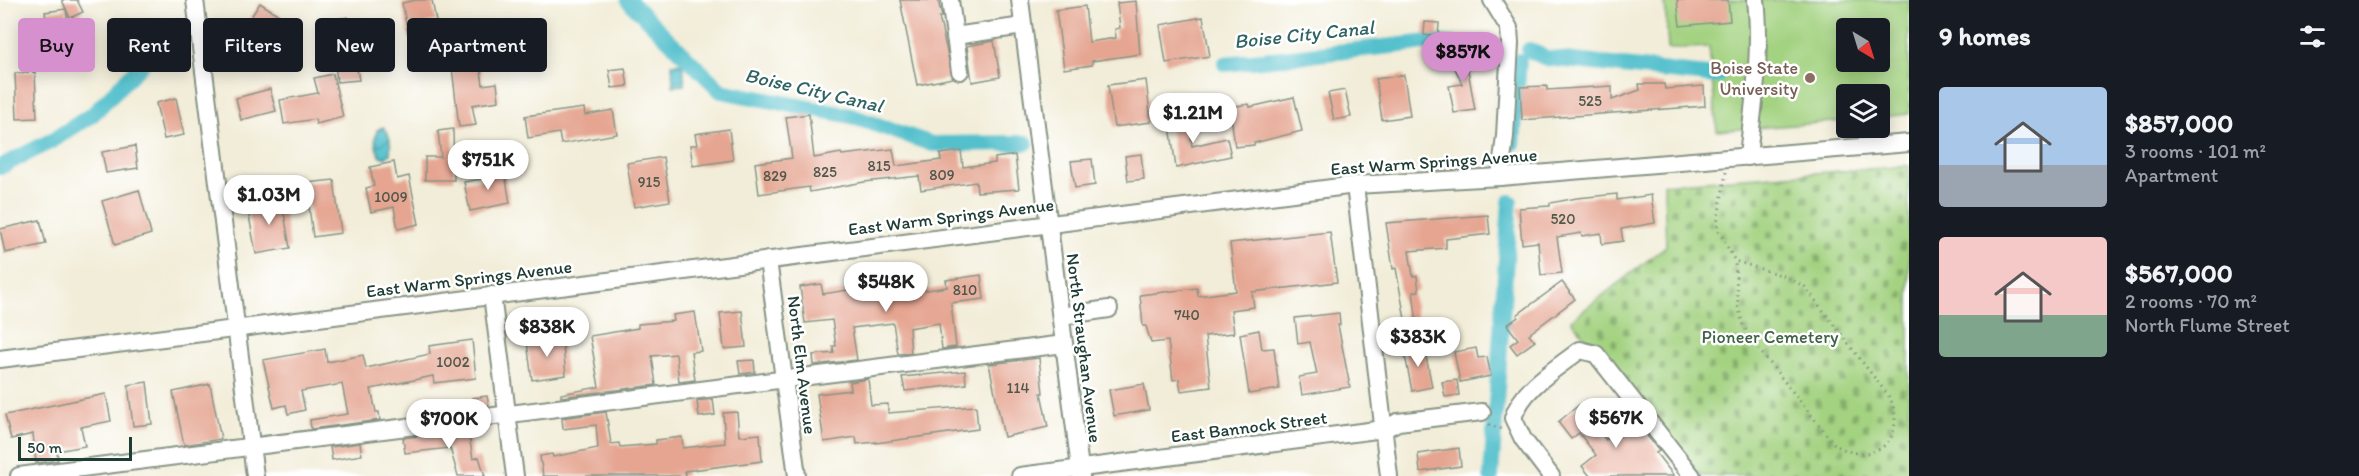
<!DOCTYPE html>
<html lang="en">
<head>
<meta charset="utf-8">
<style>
	body { margin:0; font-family:Itim,sans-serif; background:#20242c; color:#f1f3f6; height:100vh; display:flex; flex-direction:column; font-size:22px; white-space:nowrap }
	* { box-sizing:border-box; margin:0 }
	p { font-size:20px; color:#9ea1a6 }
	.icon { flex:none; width:33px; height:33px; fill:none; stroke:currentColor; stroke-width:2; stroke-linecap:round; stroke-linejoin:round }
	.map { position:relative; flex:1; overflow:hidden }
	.details { display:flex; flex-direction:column; background:#171b24; width:450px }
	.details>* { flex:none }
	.top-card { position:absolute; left:18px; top:18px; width:570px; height:54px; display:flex; gap:12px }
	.needle { width:39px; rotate:142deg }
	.buttons { position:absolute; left:1836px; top:18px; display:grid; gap:12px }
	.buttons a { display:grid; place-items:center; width:54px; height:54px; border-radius:6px; background:#171b24; box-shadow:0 3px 15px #0003; font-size:30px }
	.scale { position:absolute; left:18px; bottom:15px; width:114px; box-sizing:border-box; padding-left:6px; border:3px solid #1f3d34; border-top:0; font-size:16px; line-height:21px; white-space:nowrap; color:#1f3d34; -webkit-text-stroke:4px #fff; paint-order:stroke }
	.price { position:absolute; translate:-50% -51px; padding:0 14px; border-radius:21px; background:#fff; color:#222; font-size:20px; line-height:39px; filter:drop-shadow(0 2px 3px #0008) }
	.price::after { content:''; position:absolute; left:50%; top:36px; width:18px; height:14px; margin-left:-9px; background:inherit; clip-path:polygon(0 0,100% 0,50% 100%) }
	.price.current { background:#d690ce; color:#111 }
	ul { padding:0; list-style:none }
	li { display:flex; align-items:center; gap:18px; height:150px; padding:0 30px }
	li span { display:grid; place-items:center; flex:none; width:168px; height:120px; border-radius:6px; color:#555 }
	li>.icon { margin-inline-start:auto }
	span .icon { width:72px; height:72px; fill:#fffc; stroke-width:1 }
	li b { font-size:26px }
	h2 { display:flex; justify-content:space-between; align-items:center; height:72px; padding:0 30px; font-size:26px }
	.chip { padding:0 21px; border-radius:6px; background:#171b24; box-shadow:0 3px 15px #0003; font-size:21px; line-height:54px }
	.chip.current { background:#d690ce; color:#111 }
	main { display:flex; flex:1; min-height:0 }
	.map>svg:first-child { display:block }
	.cemetery { fill:url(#cemetery-stones); stroke:#61885a; stroke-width:1.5 }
	.pitch { fill:#a3d280; stroke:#61885a; stroke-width:1.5; fill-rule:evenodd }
	.water { fill:url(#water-waves); stroke:#397e80; stroke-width:1.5 }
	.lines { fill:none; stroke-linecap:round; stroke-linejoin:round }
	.canal { stroke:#53c0cc; stroke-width:16 }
	.building { fill:#e5a591 }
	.minor-casing { stroke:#889586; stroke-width:20 }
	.path { stroke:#889586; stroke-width:3; stroke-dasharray:1.5 4.5; stroke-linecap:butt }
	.minor { stroke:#fff; stroke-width:16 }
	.education-dot { fill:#8d6e63; stroke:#fff; stroke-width:2 }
	.labels { text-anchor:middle; stroke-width:5; stroke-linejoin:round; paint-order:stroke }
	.number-label { font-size:15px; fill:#50574b }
	.education-label { font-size:18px; fill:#785e54; stroke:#fff; text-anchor:end }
	.street-label { font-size:18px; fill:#1f3d34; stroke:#fff }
	.park-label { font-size:18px; fill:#406247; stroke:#fff }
	.water-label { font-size:20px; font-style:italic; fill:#2f6462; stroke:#fff }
</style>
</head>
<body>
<main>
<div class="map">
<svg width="1909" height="476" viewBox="0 0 1909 476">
	<defs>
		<pattern id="cemetery-stones" width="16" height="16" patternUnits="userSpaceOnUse" patternTransform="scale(1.5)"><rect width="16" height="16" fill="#a3d280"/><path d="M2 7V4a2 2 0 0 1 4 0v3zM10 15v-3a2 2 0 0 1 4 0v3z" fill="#84ac6a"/></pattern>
		<pattern id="water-waves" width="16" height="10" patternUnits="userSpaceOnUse" patternTransform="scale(1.5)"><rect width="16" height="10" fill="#53c0cc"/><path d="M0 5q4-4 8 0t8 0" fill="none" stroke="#449da6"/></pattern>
	</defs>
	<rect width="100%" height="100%" fill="#fff"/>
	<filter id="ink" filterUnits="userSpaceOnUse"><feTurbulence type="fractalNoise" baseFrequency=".0167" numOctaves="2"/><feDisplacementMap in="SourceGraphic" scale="12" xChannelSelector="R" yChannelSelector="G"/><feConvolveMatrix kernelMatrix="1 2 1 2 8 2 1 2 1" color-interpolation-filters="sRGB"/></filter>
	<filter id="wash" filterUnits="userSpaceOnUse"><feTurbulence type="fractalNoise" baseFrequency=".008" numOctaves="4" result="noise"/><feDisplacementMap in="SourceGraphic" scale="24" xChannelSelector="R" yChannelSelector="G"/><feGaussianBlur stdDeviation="1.35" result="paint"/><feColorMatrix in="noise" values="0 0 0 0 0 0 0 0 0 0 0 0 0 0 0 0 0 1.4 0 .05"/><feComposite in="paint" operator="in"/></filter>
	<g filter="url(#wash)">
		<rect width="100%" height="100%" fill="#f2edd8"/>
		<!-- cemetery -->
		<polygon class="cemetery" points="1909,166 1909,476 1699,476 1571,320 1666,246 1664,184"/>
		<!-- pitch -->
		<path class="pitch" d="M1665 0H1909V114L1880 117V94H1846V121L1717 131 1709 47 1668 49ZM1846 28H1880V62H1846Z"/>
		<!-- water -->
		<g class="water">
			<polygon points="683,63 685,85 673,86 672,64"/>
			<path d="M383 127C391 135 391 143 390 154L385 158 380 156C375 147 374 140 377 130Z"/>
		</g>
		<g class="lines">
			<!-- canal -->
			<g class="canal">
				<polyline points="628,0 721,91 851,116 932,144 1026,143"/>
				<polyline points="1529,50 1546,58 1717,76"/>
				<polyline points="1225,64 1429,42 1495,49"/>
				<polyline points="1513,143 1519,61"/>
				<polyline points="0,167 53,140 93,114 179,26"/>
				<polyline points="1491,476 1510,202"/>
			</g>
		</g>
		<g id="blocks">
			<!-- building -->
			<g class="building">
				<polygon points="62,0 77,0 83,12 70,18"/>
				<polygon points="416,0 432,0 436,21 426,23 428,34 409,38 402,3"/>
				<polygon points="900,0 938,0 942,17 939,17 953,78 917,85"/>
				<polygon points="1677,0 1728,0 1730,21 1680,26"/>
				<polygon points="1136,1 1140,54 1092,61 1092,65 1064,69 1056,10 1085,6 1089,42 1116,38 1115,29 1120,28 1117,3"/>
				<polygon points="260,3 282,17 256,57 234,43"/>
				<polygon points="66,9 71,45 50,48 45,12"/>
				<polygon points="348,17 359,80 337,82 335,64 337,64 330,20"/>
				<polygon points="1203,17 1210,56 1166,63 1160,25"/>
				<polygon points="1425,22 1439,23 1438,37 1424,35"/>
				<polygon points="994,41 1000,77 972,82 967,46"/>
				<polygon points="1472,49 1479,64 1468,70 1475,110 1454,113 1449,86 1462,84 1451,59"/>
				<polygon points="479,56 483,85 497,83 499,101 472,105 476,125 459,127 451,59"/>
				<polygon points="625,68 628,86 612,88 609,70"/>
				<polygon points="35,72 37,118 17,119 15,73"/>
				<polygon points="333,74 343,117 316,124 315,119 284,124 280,100 318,93 314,78"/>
				<polygon points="1404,75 1410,116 1382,120 1376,79"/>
				<polygon points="1146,80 1151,122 1114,127 1108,85"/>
				<polygon points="1639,84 1664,84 1665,89 1704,86 1705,106 1522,120 1520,87 1547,86 1547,90 1612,86 1612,100 1640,90"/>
				<polygon points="270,89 276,111 241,120 236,98"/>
				<polygon points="1345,90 1351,117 1334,120 1328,93"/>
				<polygon points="1166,97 1179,119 1188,118 1192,146 1227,138 1231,156 1176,168"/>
				<polygon points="1294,97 1302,131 1254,143 1254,145 1235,147 1230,107 1249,104 1250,107"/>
				<polygon points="176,98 184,135 164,139 156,103"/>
				<polygon points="584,108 585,115 613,110 617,134 561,144 559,133 528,138 525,116"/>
				<polygon points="809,114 814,158 841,153 842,155 893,149 896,166 941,160 940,154 961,151 963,167 995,163 995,158 1015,155 1019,189 977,192 976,182 921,190 919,176 864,182 810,192 809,187 759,194 755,163 792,158 786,117"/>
				<polygon points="453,129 454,180 425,180 425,157 441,157 438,131"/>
				<polygon points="729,129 733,160 693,166 690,145 697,145 695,134"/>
				<polygon points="135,146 138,168 106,173 102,152"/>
				<polygon points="1141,154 1144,179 1128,181 1125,156"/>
				<polygon points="663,157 670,201 634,207 627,163"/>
				<polygon points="1092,159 1095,185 1075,188 1071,161"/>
				<polygon points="394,162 397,179 409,176 419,224 398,229 394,207 371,212 366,188 374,186 370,167"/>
				<polygon points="504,168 510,203 470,211 464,182 488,178 486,171"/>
				<polygon points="334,180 341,233 313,237 306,183"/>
				<polygon points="139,190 151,234 115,245 102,201"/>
				<polygon points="1617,194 1617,200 1651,195 1655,223 1621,229 1623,241 1602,244 1601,233 1582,236 1581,233 1557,237 1562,273 1541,275 1538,242 1522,244 1519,208 1550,206 1550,203 1577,198"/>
				<polygon points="281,196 290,248 256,254 247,205"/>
				<polygon points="1488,215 1490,234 1446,239 1446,248 1409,251 1413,276 1417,276 1419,291 1413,292 1417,323 1406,325 1396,268 1393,269 1386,223"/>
				<polygon points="40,220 46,244 5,253 0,229"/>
				<polygon points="1330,232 1337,282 1252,292 1254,307 1231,310 1234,333 1205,336 1211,387 1181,391 1179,379 1173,380 1168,341 1151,343 1146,326 1143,326 1140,295 1197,288 1198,296 1236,291 1230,243"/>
				<polygon points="981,275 984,299 951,303 956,347 942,349 939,323 909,328 911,353 898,354 893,323 852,328 857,360 814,365 813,355 834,353 833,346 836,346 832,320 805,323 800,287 821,284 823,294 886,284 888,296 947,287 946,280"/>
				<polygon points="1562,282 1575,299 1529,334 1535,341 1517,354 1510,345 1518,339 1507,325 1518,317 1517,315"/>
				<polygon points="742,311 746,347 724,349 720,313"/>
				<polygon points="695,312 701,351 691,352 695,380 679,382 676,354 652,356 656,385 561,397 561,394 599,387 590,336 638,328 638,324 674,321 673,315"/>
				<polygon points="1339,313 1340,325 1338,325 1350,387 1302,395 1299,377 1317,374 1310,342 1298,344 1295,318"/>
				<polygon points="1259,330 1262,349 1274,348 1279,389 1249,394 1240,334"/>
				<polygon points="562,337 566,375 532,380 527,342"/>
				<polygon points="472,340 476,378 434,383 433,376 371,389 376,412 379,412 380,420 311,429 310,420 348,414 342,384 301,391 305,410 288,414 286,405 274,408 263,360 325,349 327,362 363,355 366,368 430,354 429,346"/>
				<polygon points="1424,346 1432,387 1412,391 1404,350"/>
				<polygon points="1476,348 1478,358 1487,357 1491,376 1460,382 1454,352"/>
				<polygon points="1039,358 1043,393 1041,393 1048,427 1004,437 989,364"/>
				<polygon points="754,360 755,372 740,374 738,361"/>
				<polygon points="965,371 966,384 905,391 902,377"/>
				<polygon points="868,379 871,405 888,404 888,413 976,406 978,429 876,443 876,442 857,444 856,437 824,442 817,394 851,390 850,382"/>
				<polygon points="1457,380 1459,395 1445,397 1442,382"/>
				<polygon points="147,382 152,424 133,426 128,385"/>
				<polygon points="210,384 221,439 184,445 173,392"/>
				<polygon points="1144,384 1149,410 1114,416 1109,390"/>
				<polygon points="106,394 111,421 81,427 85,446 57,451 58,460 36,463 33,434 11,439 5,415"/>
				<polygon points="487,396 489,406 474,408 472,398"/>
				<polygon points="713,399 715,415 699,417 697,401"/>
				<polygon points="1579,405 1606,440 1634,419 1659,451 1656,453 1674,476 1590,476 1582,466 1596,455 1579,433 1571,439 1558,422"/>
				<polygon points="606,412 611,444 619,443 620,447 656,444 656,440 682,437 683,448 725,443 723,413 737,412 739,436 760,434 762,461 685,471 686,476 543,476 540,456 552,454 553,457 598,448 596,425 563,429 562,418"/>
				<polygon points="468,430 473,459 479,457 485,476 458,476 450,448 405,453 403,438"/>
				<polygon points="360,443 362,455 332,460 330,447"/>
				<polygon points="1459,448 1461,466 1420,472 1418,454"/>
			</g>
		</g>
	</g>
	<g filter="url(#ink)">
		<use href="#blocks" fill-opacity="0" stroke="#889586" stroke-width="1.5"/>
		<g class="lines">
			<!-- minor casing -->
			<g class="minor-casing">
				<g id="minor">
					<polyline points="195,0 255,476"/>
					<polyline points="950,0 955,36 1023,26"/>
					<polyline points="1020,0 1081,476"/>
					<polyline points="1492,0 1509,28 1510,43 1505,136 1500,177"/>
					<polyline points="955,36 960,71"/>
					<path d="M1748 157C1753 105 1762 52 1756 0"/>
					<polyline points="1355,185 1389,476"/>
					<polyline points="768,260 797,476"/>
					<polyline points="492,295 515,476"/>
					<polyline points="1061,316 1109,309"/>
					<polyline points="0,359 1355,185 1500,177 1909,143"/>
					<polyline points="19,476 1064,344"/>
					<polyline points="1020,476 1384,429 1398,422 1482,412"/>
					<path d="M1551 476 1523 439 1513 418C1522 388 1556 369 1580 350L1596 354 1692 476"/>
				</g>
			</g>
			<!-- path -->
			<g class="path">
				<path d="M1726 172 1717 224 1719 231 1735 261 1787 277 1805 287 1890 398C1908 440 1874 468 1835 445L1753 342 1743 325 1738 306 1735 261"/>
				<polyline points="1489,424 1491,426 1502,429"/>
			</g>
			<!-- minor -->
			<use href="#minor" class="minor"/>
		</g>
	</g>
	<!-- markers -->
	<circle class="education-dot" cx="1810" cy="78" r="6"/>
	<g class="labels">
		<!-- number labels -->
		<g class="number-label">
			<text x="1590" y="106">525</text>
			<text x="879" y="171">815</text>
			<text x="825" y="177">825</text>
			<text x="942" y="180">809</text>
			<text x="775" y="181">829</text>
			<text x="649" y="187">915</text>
			<text x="391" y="202">1009</text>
			<text x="1563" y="224">520</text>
			<text x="965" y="295">810</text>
			<text x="1187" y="320">740</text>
			<text x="453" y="367">1002</text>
			<text x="1018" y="393">114</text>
		</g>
		<!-- education labels -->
		<g class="education-label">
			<text x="1798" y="74">Boise State<tspan x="1798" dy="21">University</tspan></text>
		</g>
		<!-- street labels -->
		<g class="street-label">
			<text transform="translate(1434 162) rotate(-4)" y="6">East Warm Springs Avenue</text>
			<text transform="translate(951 217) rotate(-7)" y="6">East Warm Springs Avenue</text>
			<text transform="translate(469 279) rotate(-7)" y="6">East Warm Springs Avenue</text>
			<text transform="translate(1084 348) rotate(83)" y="6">North Straughan Avenue</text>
			<text transform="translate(802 365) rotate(83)" y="6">North Elm Avenue</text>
			<text transform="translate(1249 427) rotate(-7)" y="6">East Bannock Street</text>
		</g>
		<!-- park labels -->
		<g class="park-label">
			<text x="1770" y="343">Pioneer Cemetery</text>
		</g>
		<!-- water labels -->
		<g class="water-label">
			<text transform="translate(1304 34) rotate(-6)" y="7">Boise City Canal</text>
			<text transform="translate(814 90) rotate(13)" y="7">Boise City Canal</text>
		</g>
	</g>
</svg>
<div class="buttons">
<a><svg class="needle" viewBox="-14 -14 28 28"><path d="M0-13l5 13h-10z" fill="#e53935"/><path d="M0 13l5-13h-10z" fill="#9ea1a6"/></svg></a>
<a><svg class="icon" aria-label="layers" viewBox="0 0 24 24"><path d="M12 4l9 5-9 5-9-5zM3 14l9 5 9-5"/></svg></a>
</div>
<div class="scale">50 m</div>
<b class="price current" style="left:1463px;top:83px">$857K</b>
<b class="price" style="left:1193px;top:144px">$1.21M</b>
<b class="price" style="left:488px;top:191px">$751K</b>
<b class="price" style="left:269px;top:226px">$1.03M</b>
<b class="price" style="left:886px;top:313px">$548K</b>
<b class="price" style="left:547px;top:358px">$838K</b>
<b class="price" style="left:1418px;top:368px">$383K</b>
<b class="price" style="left:1616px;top:449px">$567K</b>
<b class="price" style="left:449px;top:450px">$700K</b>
<div class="top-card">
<a class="chip current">Buy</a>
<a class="chip">Rent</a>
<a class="chip">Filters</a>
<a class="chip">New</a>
<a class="chip">Apartment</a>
</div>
</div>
<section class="details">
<h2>9 homes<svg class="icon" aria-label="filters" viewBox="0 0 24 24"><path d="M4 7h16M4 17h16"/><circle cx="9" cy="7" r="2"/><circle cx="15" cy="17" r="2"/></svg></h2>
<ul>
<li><span style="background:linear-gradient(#a9c7e8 65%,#9aa5b1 0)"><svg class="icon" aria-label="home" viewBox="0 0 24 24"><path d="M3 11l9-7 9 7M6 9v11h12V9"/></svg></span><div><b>$857,000</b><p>3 rooms · 101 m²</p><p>Apartment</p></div></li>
<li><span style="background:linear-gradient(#f6c9c9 65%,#7fa58c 0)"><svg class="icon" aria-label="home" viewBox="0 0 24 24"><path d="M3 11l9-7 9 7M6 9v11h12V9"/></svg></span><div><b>$567,000</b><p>2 rooms · 70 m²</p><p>North Flume Street</p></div></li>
</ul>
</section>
</main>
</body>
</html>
